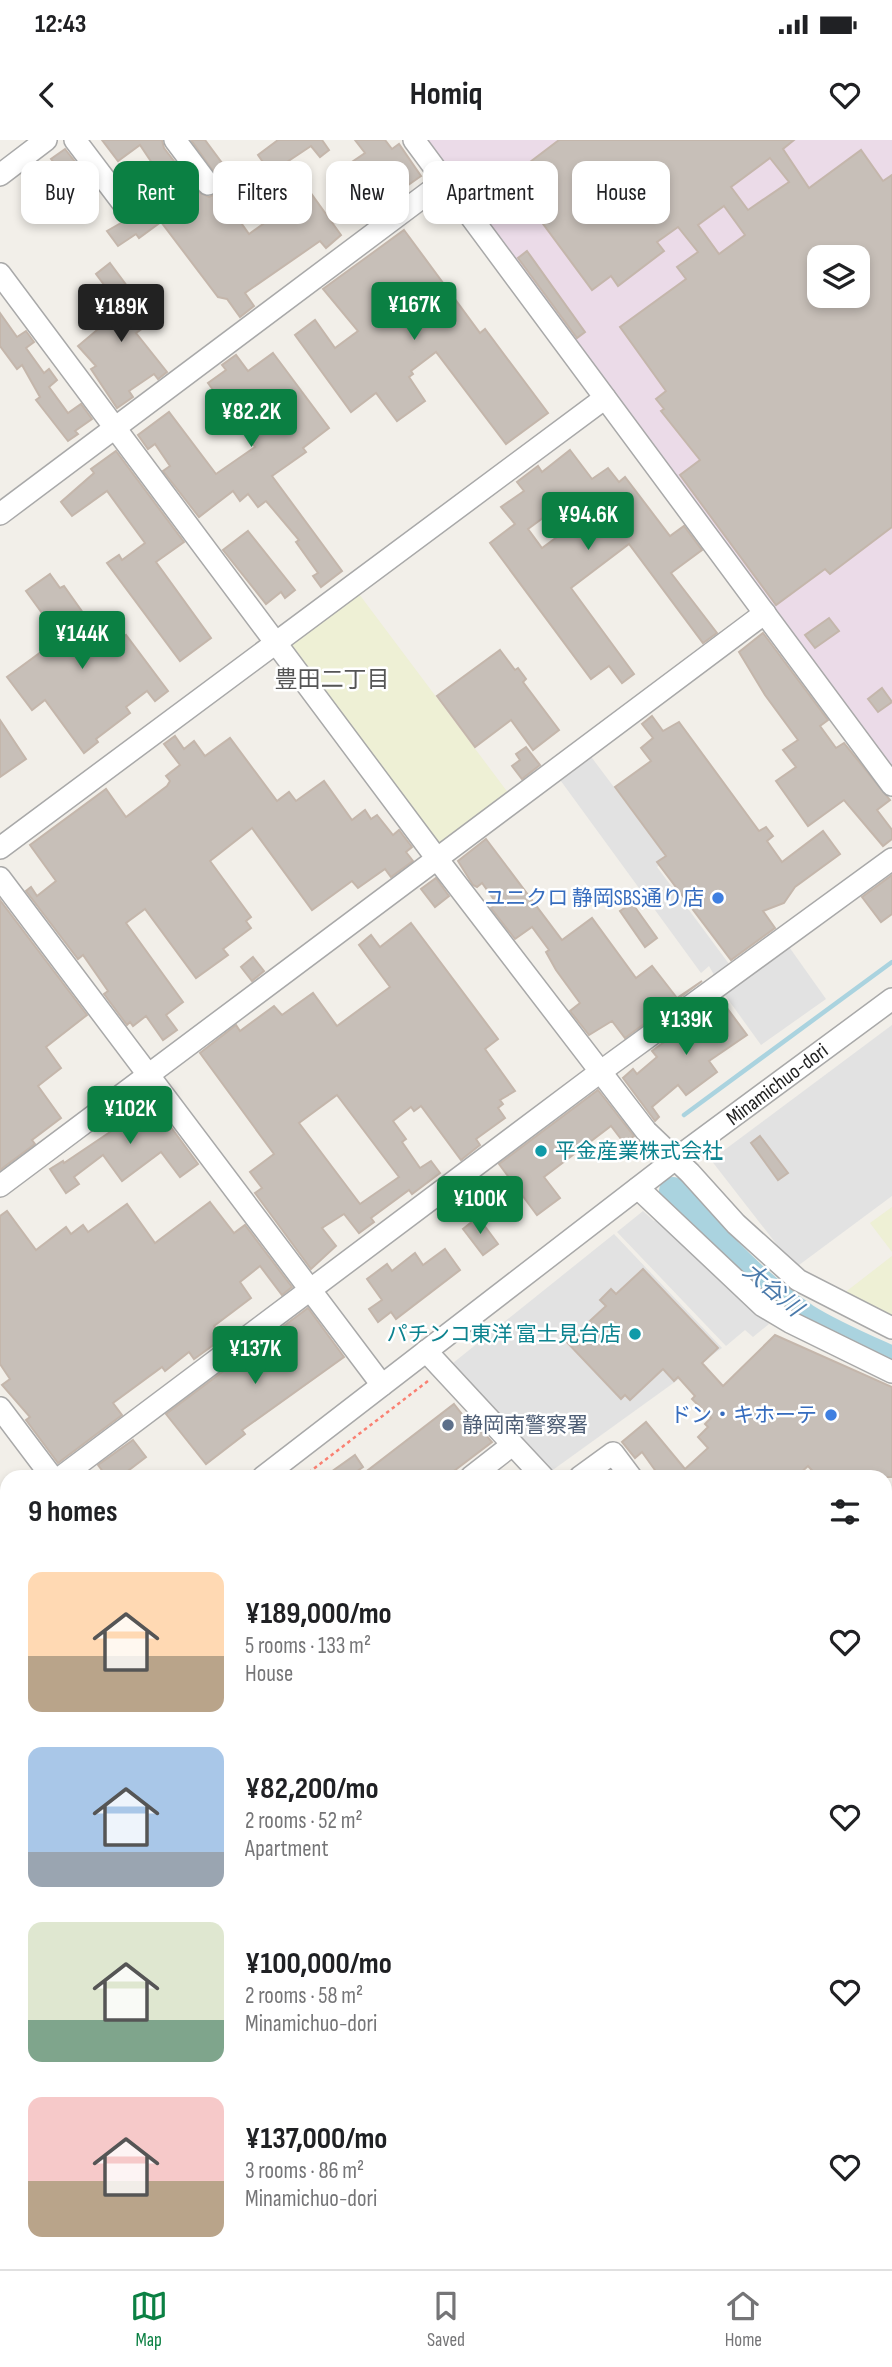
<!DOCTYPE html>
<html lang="en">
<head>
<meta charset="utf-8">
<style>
	body { margin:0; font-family:"Sofia Sans Condensed","Noto Sans JP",sans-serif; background:#f6f6f6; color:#202124; height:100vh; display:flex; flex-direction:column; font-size:26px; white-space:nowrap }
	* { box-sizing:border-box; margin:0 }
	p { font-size:23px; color:#757577 }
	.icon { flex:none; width:38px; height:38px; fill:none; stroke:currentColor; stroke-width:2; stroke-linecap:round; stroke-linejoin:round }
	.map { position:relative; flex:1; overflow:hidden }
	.details { position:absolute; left:0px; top:1330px; width:892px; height:800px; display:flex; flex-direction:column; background:#fff; border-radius:21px 21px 0 0; box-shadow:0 4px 10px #0003 }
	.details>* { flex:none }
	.guide { position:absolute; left:21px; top:21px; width:850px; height:63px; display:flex; gap:14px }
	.buttons { position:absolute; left:807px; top:105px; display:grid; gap:14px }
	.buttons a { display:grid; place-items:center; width:63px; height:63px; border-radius:14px; background:#fff; box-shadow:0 4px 10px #0003; font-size:35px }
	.price { position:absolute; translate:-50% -60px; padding:0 16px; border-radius:7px; background:#0b8043; color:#fff; font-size:23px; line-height:46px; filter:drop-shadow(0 2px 4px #0008) }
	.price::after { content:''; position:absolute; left:50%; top:42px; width:21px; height:16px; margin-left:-10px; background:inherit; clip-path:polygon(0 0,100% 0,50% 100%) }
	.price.selected { background:#222; color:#fff }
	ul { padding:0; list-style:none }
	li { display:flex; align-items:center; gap:21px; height:175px; padding:0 28px }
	li span { display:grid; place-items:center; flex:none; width:196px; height:140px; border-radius:14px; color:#555 }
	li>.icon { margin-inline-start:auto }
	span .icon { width:84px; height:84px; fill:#fffc; stroke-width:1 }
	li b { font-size:30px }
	h2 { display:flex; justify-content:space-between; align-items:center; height:84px; padding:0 28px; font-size:30px }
	.chip { padding:0 24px; border-radius:14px; background:#fff; box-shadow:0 4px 10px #0003; font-size:24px; line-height:63px }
	.chip.selected { background:#0b8043; color:#fff }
	.status { display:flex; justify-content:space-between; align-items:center; height:49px; padding:0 35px; background:#fff; direction:ltr }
	.status svg { height:19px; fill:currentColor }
	header { display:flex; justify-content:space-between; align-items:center; height:91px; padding:0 28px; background:#fff; font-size:32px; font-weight:700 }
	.tab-bar { display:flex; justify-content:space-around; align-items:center; height:98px; border-top:2px solid #e0e0e0; background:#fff; font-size:19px; color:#757577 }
	.tab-bar a { display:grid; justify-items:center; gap:4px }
	.tab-bar .selected { color:#0b8043 }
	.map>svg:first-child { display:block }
	.industrial { fill:#ebdbe8; fill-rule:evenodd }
	.farmland { fill:#eef0d5 }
	.parking { fill:#e2e2e2 }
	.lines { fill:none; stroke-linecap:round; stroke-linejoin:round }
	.stream { stroke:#aad3df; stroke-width:4.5 }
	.river { stroke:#aad3df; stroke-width:28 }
	.building { fill:#c7bfb8; stroke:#c4b6ab; stroke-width:2; fill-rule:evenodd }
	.minor-casing { stroke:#a9a9a9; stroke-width:24 }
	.major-casing { stroke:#a06b00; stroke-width:30 }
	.path { stroke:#fa8072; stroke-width:2.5; stroke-dasharray:3.5 3.5; stroke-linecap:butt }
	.minor { stroke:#fff; stroke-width:21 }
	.major { stroke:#fcd6a4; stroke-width:26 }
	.shop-dot { fill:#3f7fe0; stroke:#fff; stroke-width:2.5 }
	.culture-dot { fill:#0f9aa8; stroke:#fff; stroke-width:2.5 }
	.service-dot { fill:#5c6f8a; stroke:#fff; stroke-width:2.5 }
	.labels { text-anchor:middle; stroke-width:5; stroke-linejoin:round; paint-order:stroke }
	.shop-label { font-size:21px; fill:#366cbe; stroke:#fff; text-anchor:end }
	.street-label { font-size:21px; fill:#222; stroke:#fff }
	.culture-label { font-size:21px; fill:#0d838f; stroke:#fff; text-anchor:start }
	.service-label { font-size:21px; fill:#4e5e75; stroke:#fff; text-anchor:start }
	.neighbourhood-label { font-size:23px; fill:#555; stroke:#fff }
	.water-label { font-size:23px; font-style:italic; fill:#4a7aab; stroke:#fff }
</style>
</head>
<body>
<div class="status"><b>12:43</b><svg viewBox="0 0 49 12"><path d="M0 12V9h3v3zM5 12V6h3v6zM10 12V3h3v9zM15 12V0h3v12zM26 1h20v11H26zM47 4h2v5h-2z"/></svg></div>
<header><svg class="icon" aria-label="back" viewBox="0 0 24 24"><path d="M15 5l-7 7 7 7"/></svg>Homiq<svg class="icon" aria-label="heart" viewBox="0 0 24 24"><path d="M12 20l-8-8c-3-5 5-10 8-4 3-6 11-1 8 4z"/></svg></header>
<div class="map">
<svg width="892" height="2129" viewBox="0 0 892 2129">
	<rect width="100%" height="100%" fill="#f2efe9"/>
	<!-- industrial -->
	<path class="industrial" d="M412 0H892V643ZM819 117H858V156H819Z"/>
	<!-- farmland -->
	<g class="farmland">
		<polygon points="359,454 509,654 440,706 292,505"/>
		<polygon points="892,1067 892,1112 870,1083"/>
		<polygon points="892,1116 892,1178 843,1154"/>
	</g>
	<!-- parking -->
	<g class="parking">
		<polygon points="589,614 668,719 657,727 732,828 717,840 709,826 701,833 558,637"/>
		<polygon points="787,804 826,859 761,905 722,851"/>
		<polygon points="892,885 892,1056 795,1128 711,1020"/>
		<polygon points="643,1071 654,1081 659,1077 740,1152 769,1184 753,1197 745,1190 726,1206 617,1092"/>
		<polygon points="614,1094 722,1208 550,1332 453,1223"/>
	</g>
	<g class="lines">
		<!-- stream -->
		<polyline class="stream" points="684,975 892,822"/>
		<!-- river -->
		<path class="river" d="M673 1051C713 1097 754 1143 805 1177 832 1194 863 1207 892 1220"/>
	</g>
	<!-- building -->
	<g class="building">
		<polygon points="102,0 162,0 164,8 198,52 209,57 216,54 221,42 191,0 205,0 225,27 219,31 238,55 227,63 249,94 270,79 255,59 266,51 282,73 310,52 341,95 326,108 320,101 245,153 254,166 240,177 227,159 218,157 161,82 139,98 136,94 118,106 107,91 133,76 140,67 131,52 158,32 140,5 118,21"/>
		<polygon points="278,0 322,0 329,10 320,17 311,6 287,22 298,35 281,48 258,15"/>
		<polygon points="355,0 385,0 392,9 399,4 421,36 377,67 346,26 365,13"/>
		<path d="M559 0H794L783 9 809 48 861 10 883 41 892 35V387L830 434 825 429 776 465 680 335 700 320 661 271 664 269 656 259 666 251 620 187 686 139 677 127 698 112 678 87 657 102 664 111 618 146 611 136 592 150 509 38ZM770 18 789 42 748 70 731 47ZM724 66 745 95 719 114 698 85ZM819 117H858V156H819Z"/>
		<polygon points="65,9 80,28 66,38 51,19"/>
		<polygon points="404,90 480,193 485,189 548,273 506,304 436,212 411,231 413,234 409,237 425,261 397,281 376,253 351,272 295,195 315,180 335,208 358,191 323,149"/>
		<polygon points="527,111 585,192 577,198 518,118"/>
		<polygon points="110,123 153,181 136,193 167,232 158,239 154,234 129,251 133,257 117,268 91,229 96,226 78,206 122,169 96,134"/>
		<polygon points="0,173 17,197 26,191 34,202 26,208 44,233 49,229 57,240 49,247 68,273 81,264 92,279 75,291 78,294 68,301 36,260 40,257 22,225 17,229 0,206"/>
		<polygon points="273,213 329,288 303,308 306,312 272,336 342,431 321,447 313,436 318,433 296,402 299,400 266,361 258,367 248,354 240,361 233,351 199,377 163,331 170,326 155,304 148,309 138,295 169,272 216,334 255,307 208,243 226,230 222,225 236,215 248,231"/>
		<path d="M570 310 592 339 608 328 619 342 625 337 670 396 684 386 702 410 671 433 717 493 703 503 629 404 571 448 634 534 622 543 609 526 591 539 490 403 515 384 501 367 524 351 517 342 538 326 542 332ZM547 375 561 394 542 408 528 389Z"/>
		<polygon points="116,311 184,402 156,422 211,498 180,521 107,423 119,415 122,420 145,403 107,351 72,376 61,362 94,333 91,329"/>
		<polygon points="248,391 295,450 285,458 281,452 266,464 223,410"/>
		<polygon points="50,434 60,448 64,446 108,508 126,495 168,551 155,561 147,551 126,567 130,573 96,599 98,602 84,613 45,560 32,570 7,537 60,498 26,451"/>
		<polygon points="829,478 839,491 815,508 805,495"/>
		<polygon points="763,493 828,580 820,586 836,608 844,603 890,660 877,670 892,690 892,699 883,706 844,660 808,686 776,641 796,627 783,610 798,600 765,555 739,512"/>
		<polygon points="500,510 515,530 518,528 526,539 523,542 559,590 533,610 511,580 475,607 437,556"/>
		<polygon points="882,548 892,562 878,572 868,559"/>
		<polygon points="652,576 663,591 679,582 759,691 766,687 773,696 767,701 782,722 823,691 840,714 795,747 784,763 763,771 775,788 731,820 657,722 666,716 615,647 651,621 641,608 653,598 642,584"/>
		<polygon points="0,580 26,619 0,637"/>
		<polygon points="175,596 184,609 194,601 205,616 230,598 277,661 289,652 296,661 324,641 352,680 365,670 371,679 377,675 393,695 399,690 412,707 406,712 413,721 391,737 385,729 358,748 352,741 312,770 252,688 210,721 251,777 246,781 251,788 223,809 228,815 196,838 145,769 126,783 183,862 166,875 177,890 163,900 146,876 133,886 130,882 127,885 104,854 108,851 83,815 78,819 26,751 31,747 37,756 56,741 30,705 106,649 126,677 167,646 170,641 166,636 180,625 164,604"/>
		<polygon points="526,607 540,625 522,639 512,626 520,620 516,614"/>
		<polygon points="486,699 562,800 592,778 636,838 652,826 677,858 702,841 625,898 612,881 589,895 570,871 580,863 556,830 546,812 549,810 532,787 515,799 491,768 497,764 482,743 477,747 473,745 458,721"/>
		<polygon points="892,735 892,774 881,782 862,757"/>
		<polygon points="436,738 449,756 435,767 421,749"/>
		<polygon points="0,760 87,875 46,907 61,928 38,946 61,978 32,1000 35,1004 0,1030"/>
		<polygon points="632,763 657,798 645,807 620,771"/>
		<path d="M411 783 498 899 485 909 515 951 500 960 503 964 498 968 505 978 476 999 480 1005 461 1020 421 966 414 971 411 967 393 981 406 999 402 1002 420 1028 431 1021 440 1033 412 1054 409 1050 371 1078 374 1082 359 1093 344 1074 322 1088 336 1106 311 1129 255 1053 262 1048 250 1032 274 1014 200 913 236 885 240 891 274 866 282 875 313 853 337 886 390 847 359 805 371 795 380 807ZM337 955 399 1037 360 1064 299 983Z"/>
		<polygon points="253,817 264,831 252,841 241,827"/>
		<polygon points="721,860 747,895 709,921 717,932 686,955 678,945 652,967 659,977 655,981 623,938 633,929 637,934 657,917 652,911"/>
		<polygon points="598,950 634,996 624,1003 611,986 544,1037 560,1058 537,1075 499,1024"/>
		<polygon points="146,953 198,1024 180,1037 161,1012 122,1041 103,1015 74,1037 79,1044 66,1053 50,1029 63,1021 64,1023 113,990 110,985"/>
		<polygon points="760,996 788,1033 778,1040 751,1003"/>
		<polygon points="210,1062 234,1093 245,1085 292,1147 282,1155 260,1126 240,1142 251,1158 214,1186 223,1198 194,1219 189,1212 165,1231 162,1227 113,1263 122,1275 58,1323 26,1280 30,1277 2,1245 10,1239 0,1224 0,1076 7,1071 36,1110 66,1087 71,1094 83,1085 88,1092 127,1064 155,1103"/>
		<polygon points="478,1077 498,1104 483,1115 463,1089"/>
		<polygon points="445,1109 460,1130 396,1179 391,1172 378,1182 369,1169 382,1160 367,1139 387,1124 392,1131 415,1113 423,1125"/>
		<polygon points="643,1129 718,1208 702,1223 723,1246 775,1195 892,1247 892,1337 818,1337 808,1326 796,1337 660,1337 642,1312 635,1318 622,1302 646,1282 685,1329 708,1308 698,1297 708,1287 705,1284 711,1278 692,1259 695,1256 678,1237 674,1241 663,1229 630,1260 625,1255 621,1259 562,1197 574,1185 579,1191 606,1166 600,1160 611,1149 616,1154"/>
		<polygon points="308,1168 344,1217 242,1290 245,1294 206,1324 166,1274"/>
		<polygon points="454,1264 473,1288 477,1285 492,1302 446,1337 359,1337"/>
		<polygon points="133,1300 146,1317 120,1337 107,1337 98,1325"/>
		<polygon points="355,1315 363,1327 349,1337 324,1337"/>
	</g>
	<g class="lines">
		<!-- minor casing -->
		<g class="minor-casing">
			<g id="minor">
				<polyline points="75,0 125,66"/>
				<polyline points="175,0 208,44"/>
				<polyline points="414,0 892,645"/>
				<polyline points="0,35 46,0"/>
				<polyline points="0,134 438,720 646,991 690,1033 736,1084 798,1140 892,1188"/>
				<polyline points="0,374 444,41"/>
				<polyline points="0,708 605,258"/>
				<polyline points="0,738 382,1245"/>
				<polyline points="0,1046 765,473"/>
				<polyline points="638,1048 763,1166 790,1182 892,1232"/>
				<polyline points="426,1211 543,1337"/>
				<polyline points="0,1268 52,1337"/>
				<polyline points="61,1337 600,932 892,719"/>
				<polyline points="263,1337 674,1020 892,859"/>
				<polyline points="471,1337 512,1305"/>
				<polyline points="580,1337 613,1313 631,1337"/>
				<polyline points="0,1382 7,1377"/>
				<polyline points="886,1390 892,1385"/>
				<polyline points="886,1473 892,1467"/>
				<polyline points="0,1541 7,1535"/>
				<polyline points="886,1584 892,1578"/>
				<polyline points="886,1699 892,1694"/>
				<polyline points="0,1701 7,1696"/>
				<polyline points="886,1779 892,1786"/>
				<polyline points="886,1930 892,1925"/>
				<polyline points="886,1975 892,1983"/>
				<polyline points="579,2123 584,2129"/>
				<polyline points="826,2123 831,2129"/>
				<polyline points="105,2129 114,2123"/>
				<polyline points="327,2129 335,2123"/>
				<polyline points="621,2129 630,2123"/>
			</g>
		</g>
		<!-- major casing -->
		<g class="major-casing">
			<g id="major">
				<polyline points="0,1838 7,1847"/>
				<polyline points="220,2123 225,2129"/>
			</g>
		</g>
		<!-- path -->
		<g class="path">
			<polyline points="303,1337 428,1241"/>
			<polyline points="0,1568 7,1562"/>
			<polyline points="0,1800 7,1809"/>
			<polyline points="0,1885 7,1894"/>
			<polyline points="0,1904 7,1913"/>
			<polyline points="168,2123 173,2129"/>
			<polyline points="185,2123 190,2129"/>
			<polyline points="247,2123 252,2129"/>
		</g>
		<!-- minor -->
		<use href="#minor" class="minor"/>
		<!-- major -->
		<use href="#major" class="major"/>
	</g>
	<!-- markers -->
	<g class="shop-dot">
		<circle cx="718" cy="758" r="7"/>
		<circle cx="831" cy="1275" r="7"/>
	</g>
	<g class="culture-dot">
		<circle cx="541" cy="1011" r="7"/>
		<circle cx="635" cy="1194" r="7"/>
	</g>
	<circle class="service-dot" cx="448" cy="1285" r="7"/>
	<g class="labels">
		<!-- shop labels -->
		<g class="shop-label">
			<text x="704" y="765">ユニクロ 静岡SBS通り店</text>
			<text x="817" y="1282">ドン・キホーテ</text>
		</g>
		<!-- street labels -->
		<g class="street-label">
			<text transform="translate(777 944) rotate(-37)" y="7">Minamichuo-dori</text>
		</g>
		<!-- culture labels -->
		<g class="culture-label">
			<text x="555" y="1018">平金産業株式会社</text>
			<text x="621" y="1201" text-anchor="end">パチンコ東洋 富士見台店</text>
		</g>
		<!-- service labels -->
		<g class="service-label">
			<text x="462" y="1292">静岡南警察署</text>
		</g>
		<!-- neighbourhood labels -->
		<g class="neighbourhood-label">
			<text x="332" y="547">豊田二丁目</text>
		</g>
		<!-- water labels -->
		<g class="water-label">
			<text transform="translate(773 1149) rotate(40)" y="8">大谷川</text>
		</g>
	</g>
</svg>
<div class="buttons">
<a><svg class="icon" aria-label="layers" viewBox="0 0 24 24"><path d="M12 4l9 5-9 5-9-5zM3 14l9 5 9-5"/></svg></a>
</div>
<b class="price" style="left:414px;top:202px">¥167K</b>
<b class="price selected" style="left:121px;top:204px">¥189K</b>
<b class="price" style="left:251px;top:309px">¥82.2K</b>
<b class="price" style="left:588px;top:412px">¥94.6K</b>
<b class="price" style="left:82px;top:531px">¥144K</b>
<b class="price" style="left:686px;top:917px">¥139K</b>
<b class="price" style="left:130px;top:1006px">¥102K</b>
<b class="price" style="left:480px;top:1096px">¥100K</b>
<b class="price" style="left:255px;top:1246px">¥137K</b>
<div class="guide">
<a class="chip">Buy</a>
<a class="chip selected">Rent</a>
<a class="chip">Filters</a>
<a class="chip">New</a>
<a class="chip">Apartment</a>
<a class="chip">House</a>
</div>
<section class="details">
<h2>9 homes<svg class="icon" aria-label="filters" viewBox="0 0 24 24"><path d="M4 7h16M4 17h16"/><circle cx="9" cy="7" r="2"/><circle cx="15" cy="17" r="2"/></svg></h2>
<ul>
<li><span style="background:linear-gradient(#ffd9b3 60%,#b9a48a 0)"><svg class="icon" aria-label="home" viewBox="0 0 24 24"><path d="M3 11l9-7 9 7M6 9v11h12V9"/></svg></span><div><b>¥189,000/mo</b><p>5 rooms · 133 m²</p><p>House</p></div><svg class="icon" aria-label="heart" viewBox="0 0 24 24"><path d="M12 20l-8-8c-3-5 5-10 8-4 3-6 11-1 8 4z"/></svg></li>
<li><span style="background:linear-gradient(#a9c7e8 75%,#9aa5b1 0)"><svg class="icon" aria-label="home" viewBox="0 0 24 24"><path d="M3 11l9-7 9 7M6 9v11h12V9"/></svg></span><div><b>¥82,200/mo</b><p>2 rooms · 52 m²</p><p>Apartment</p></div><svg class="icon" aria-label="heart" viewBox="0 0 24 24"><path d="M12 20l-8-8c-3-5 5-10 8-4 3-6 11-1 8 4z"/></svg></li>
<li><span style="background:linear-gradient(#dfe7d0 70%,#7fa58c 0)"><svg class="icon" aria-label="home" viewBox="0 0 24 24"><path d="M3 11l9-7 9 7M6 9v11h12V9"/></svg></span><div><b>¥100,000/mo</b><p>2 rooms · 58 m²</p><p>Minamichuo-dori</p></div><svg class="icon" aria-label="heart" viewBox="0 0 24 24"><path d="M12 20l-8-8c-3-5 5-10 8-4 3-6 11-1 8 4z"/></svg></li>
<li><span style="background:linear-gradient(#f6c9c9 60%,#b9a48a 0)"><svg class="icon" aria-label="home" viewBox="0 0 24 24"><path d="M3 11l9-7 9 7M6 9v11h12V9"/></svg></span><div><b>¥137,000/mo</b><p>3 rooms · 86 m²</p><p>Minamichuo-dori</p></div><svg class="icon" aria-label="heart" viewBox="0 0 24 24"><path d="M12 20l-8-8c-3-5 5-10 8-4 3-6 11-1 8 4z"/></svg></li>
</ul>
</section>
</div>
<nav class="tab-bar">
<a class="selected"><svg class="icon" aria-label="map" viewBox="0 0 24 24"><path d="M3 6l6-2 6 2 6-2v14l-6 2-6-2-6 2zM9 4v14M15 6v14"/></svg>Map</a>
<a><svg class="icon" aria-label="saved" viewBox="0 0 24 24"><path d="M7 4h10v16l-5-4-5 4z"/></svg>Saved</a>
<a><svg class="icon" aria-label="home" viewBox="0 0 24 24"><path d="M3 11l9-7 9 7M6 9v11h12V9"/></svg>Home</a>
</nav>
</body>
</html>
